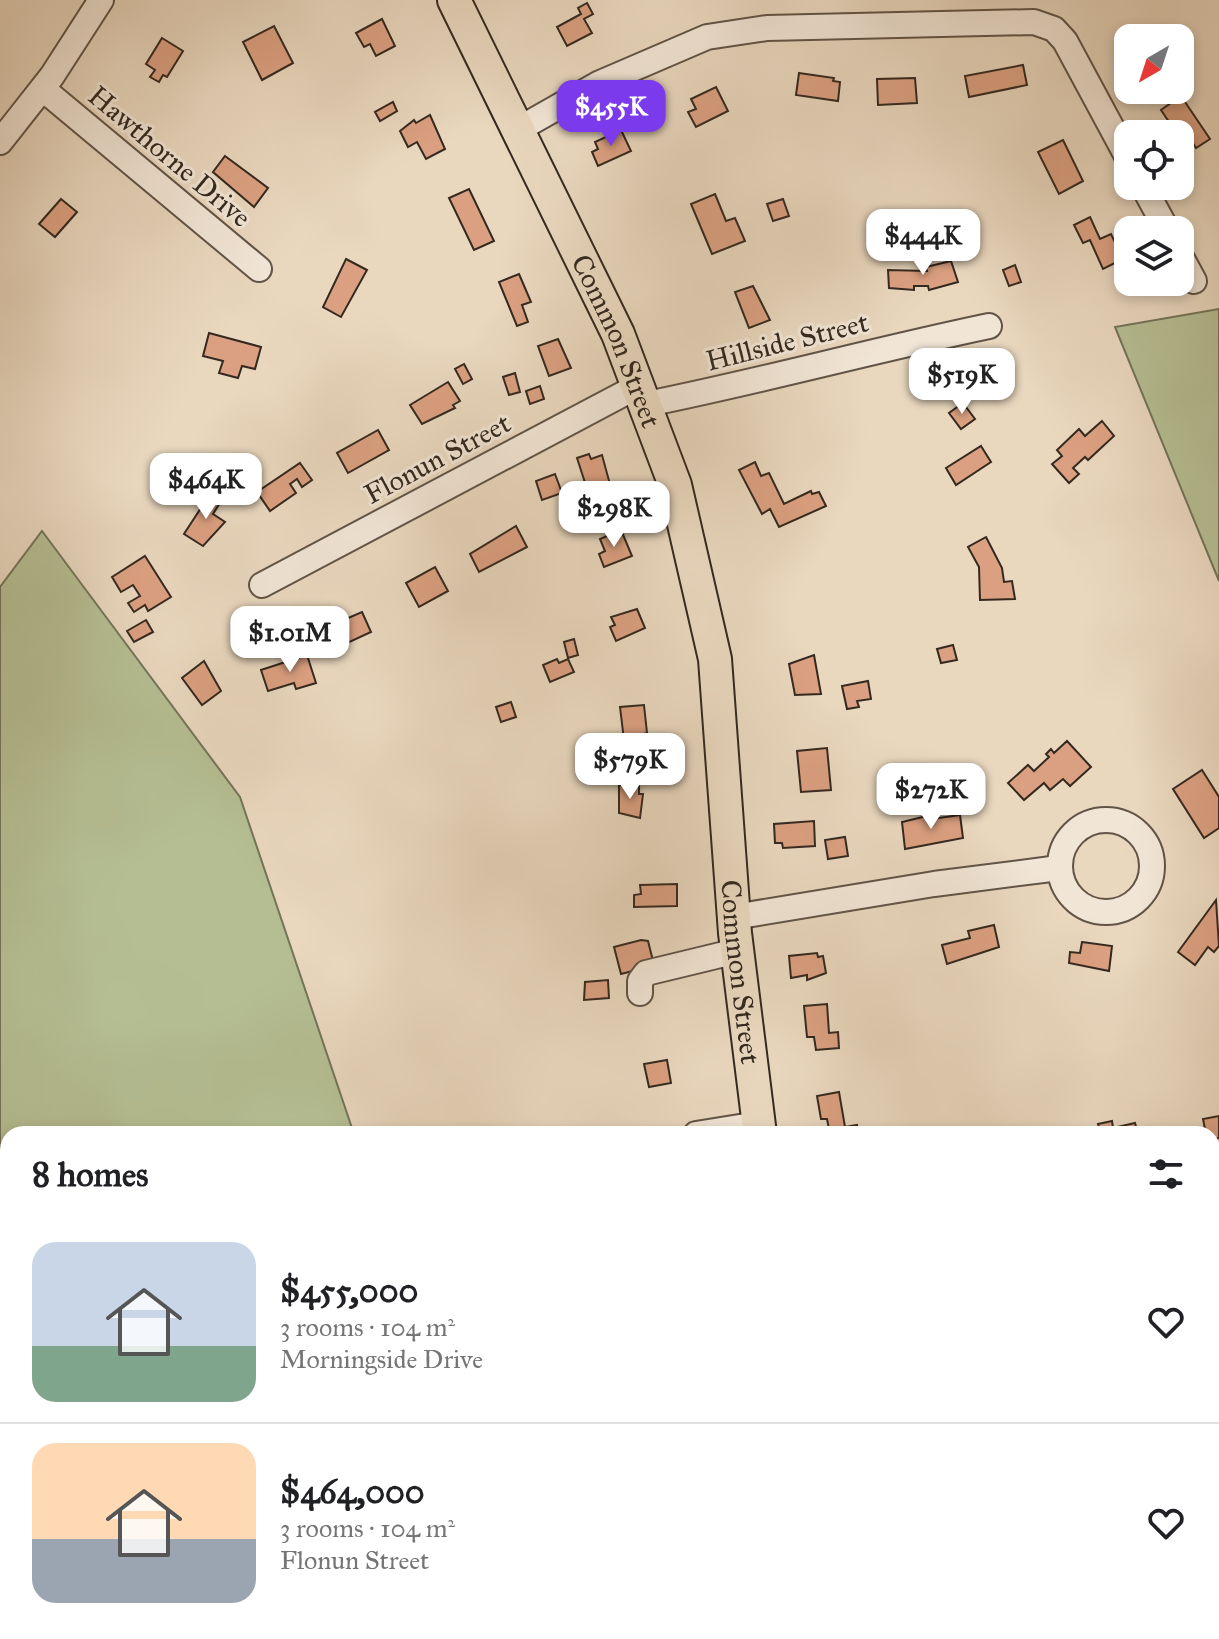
<!DOCTYPE html>
<html lang="en">
<head>
<meta charset="utf-8">
<style>
	body { margin:0; font-family:"IM FELL Great Primer",serif; background:#f2f2f2; color:#202124; height:100vh; display:flex; flex-direction:column; font-size:30px; white-space:nowrap }
	* { box-sizing:border-box; margin:0 }
	p { font-size:26px; color:#757577 }
	.icon { flex:none; width:44px; height:44px; fill:none; stroke:currentColor; stroke-width:2; stroke-linecap:round; stroke-linejoin:round }
	.map { position:relative; flex:1; overflow:hidden }
	.side { position:absolute; left:0px; top:1126px; width:1220px; height:514px; display:flex; flex-direction:column; background:#fff; border-radius:24px 24px 0 0; box-shadow:0 4px 12px #0003 }
	.side>* { flex:none }
	.needle { width:52px; rotate:219deg }
	.fabs { position:absolute; left:1114px; top:24px; display:grid; gap:16px }
	.fabs a { display:grid; place-items:center; width:80px; height:80px; border-radius:16px; background:#fff; box-shadow:0 4px 12px #0003; font-size:40px }
	.price { position:absolute; translate:-50% -68px; padding:0 18px; border-radius:16px; background:#fff; color:#222; font-size:26px; line-height:52px; filter:drop-shadow(0 2px 4px #0008) }
	.price::after { content:''; position:absolute; left:50%; top:48px; width:24px; height:18px; margin-left:-12px; background:inherit; clip-path:polygon(0 0,100% 0,50% 100%) }
	.price.current { background:#7c3aed; color:#fff }
	ul { padding:0; list-style:none }
	li { display:flex; align-items:center; gap:24px; height:200px; padding:0 32px }
	li+li { border-top:2px solid #e0e0e0 }
	li span { display:grid; place-items:center; flex:none; width:224px; height:160px; border-radius:24px; color:#555 }
	li>.icon { margin-inline-start:auto }
	span .icon { width:96px; height:96px; fill:#fffc; stroke-width:1 }
	li b { font-size:34px }
	h2 { display:flex; justify-content:space-between; align-items:center; height:96px; padding:0 32px; font-size:34px }
	.map>svg:first-child { display:block }
	.green { fill:#b5be93; stroke:#747459; stroke-width:2 }
	.building { fill:#dba081; stroke:#34291f; stroke-width:2 }
	.lines { fill:none; stroke-linecap:round; stroke-linejoin:round }
	.minor-casing { stroke:#615447; stroke-width:28 }
	.major-casing { stroke:#34291f; stroke-width:36 }
	.minor { stroke:#f1e5d5; stroke-width:24 }
	.major { stroke:#e9d7be; stroke-width:32 }
	.labels { text-anchor:middle; stroke-width:6; stroke-linejoin:round; paint-order:stroke }
	.street-label { font-size:28px; fill:#34291f; stroke:#f1e5d5 }
</style>
</head>
<body>
<div class="map">
<svg width="1219" height="1639" viewBox="0 0 1219 1639">
	<rect width="100%" height="100%" fill="#e9d7be"/>
	<filter id="stains"><feTurbulence type="fractalNoise" baseFrequency=".0025" numOctaves="4"/><feColorMatrix values="0 0 0 0 .2 0 0 0 0 .09 0 0 0 0 .02 0 0 0 .5 -.17"/></filter>
	<radialGradient id="worn" r=".72"><stop offset=".6" stop-color="#630" stop-opacity="0"/><stop offset="1" stop-color="#630" stop-opacity=".3"/></radialGradient>
	<!-- green -->
	<g class="green">
		<polygon points="1219,309 1219,581 1115,327"/>
		<polygon points="42,531 240,797 354,1134 8,1134 8,1531 0,1548 0,587"/>
	</g>
	<!-- building -->
	<g class="building">
		<polygon points="587,3 593,14 584,19 592,33 567,46 557,27 581,14 578,8"/>
		<polygon points="382,19 395,46 376,56 370,44 364,47 356,33"/>
		<polygon points="274,26 293,63 262,80 243,42"/>
		<polygon points="1139,31 1142,38 1128,38 1128,67 1117,40"/>
		<polygon points="162,38 183,51 167,77 163,75 159,82 150,77 155,70 146,64"/>
		<polygon points="1023,65 1027,85 969,97 965,76"/>
		<polygon points="799,73 834,78 833,81 840,82 838,101 796,95"/>
		<polygon points="915,78 917,103 878,105 877,79"/>
		<polygon points="716,87 728,111 696,127 688,112 696,109 691,99"/>
		<polygon points="1181,96 1210,139 1196,148 1191,140 1184,144 1161,110"/>
		<polygon points="393,102 397,111 380,121 375,112"/>
		<polygon points="430,115 445,149 426,159 417,142 408,147 400,131 414,120 416,123"/>
		<polygon points="621,130 631,151 598,166 592,152 598,149 595,142"/>
		<polygon points="1063,140 1083,181 1059,194 1038,152"/>
		<polygon points="225,156 268,188 254,207 213,172"/>
		<polygon points="469,189 494,241 474,250 449,198"/>
		<polygon points="715,194 726,221 735,218 745,241 712,254 691,204"/>
		<polygon points="61,199 77,212 55,237 39,224"/>
		<polygon points="783,199 789,216 773,221 767,204"/>
		<polygon points="1090,217 1100,239 1111,234 1123,259 1103,269 1090,240 1083,243 1074,225"/>
		<polygon points="346,259 367,270 341,317 323,307"/>
		<polygon points="951,261 958,282 929,290 928,286 914,286 914,290 889,288 888,270 927,271 926,267"/>
		<polygon points="1015,265 1021,282 1009,286 1003,270"/>
		<polygon points="519,274 531,302 522,305 528,322 517,326 499,282"/>
		<polygon points="753,286 770,320 749,328 735,292"/>
		<polygon points="209,333 261,347 255,369 242,366 238,378 219,373 223,361 203,356"/>
		<polygon points="558,339 571,368 549,376 538,346"/>
		<polygon points="464,364 472,379 463,384 455,369"/>
		<polygon points="515,373 520,392 509,395 503,377"/>
		<polygon points="448,382 460,401 453,405 455,408 422,424 410,405"/>
		<polygon points="540,386 544,399 530,404 526,391"/>
		<polygon points="963,403 975,419 961,429 949,413"/>
		<polygon points="1102,421 1114,436 1088,460 1085,457 1073,468 1079,474 1069,483 1052,464 1062,456 1057,450 1079,429 1085,436"/>
		<polygon points="378,430 389,450 348,473 337,453"/>
		<polygon points="981,446 991,462 956,485 946,468"/>
		<polygon points="589,454 591,459 602,455 611,488 589,495 577,458"/>
		<polygon points="755,462 761,476 769,473 784,504 811,491 812,494 819,492 826,506 779,527 770,509 762,514 739,470"/>
		<polygon points="300,463 312,480 302,487 297,479 290,484 296,493 270,511 257,492"/>
		<polygon points="555,474 562,493 542,500 536,481"/>
		<polygon points="212,491 223,498 213,514 225,522 203,546 184,534"/>
		<polygon points="516,526 527,547 479,572 470,554"/>
		<polygon points="621,530 632,556 604,567 599,554 605,551 600,539"/>
		<polygon points="986,537 1002,568 1004,582 1012,581 1015,599 980,600 979,567 968,547"/>
		<polygon points="145,556 171,597 148,611 145,605 134,612 128,603 140,596 133,585 121,592 112,577"/>
		<polygon points="435,567 448,591 419,607 406,583"/>
		<polygon points="637,609 645,628 616,641 610,627 615,625 611,617"/>
		<polygon points="362,612 371,632 343,645 334,624"/>
		<polygon points="146,620 153,632 134,642 127,631"/>
		<polygon points="574,639 578,655 568,658 564,642"/>
		<polygon points="953,645 957,660 941,663 937,649"/>
		<polygon points="307,655 316,683 296,689 294,683 268,691 261,670"/>
		<polygon points="814,655 821,694 795,695 789,664"/>
		<polygon points="557,659 559,663 568,659 574,672 550,682 543,665"/>
		<polygon points="204,661 221,691 202,705 182,678"/>
		<polygon points="868,681 871,699 857,701 859,707 847,709 842,686"/>
		<polygon points="511,702 516,717 501,722 496,707"/>
		<polygon points="644,705 647,733 624,740 620,707"/>
		<polygon points="1067,741 1091,767 1070,786 1063,779 1050,790 1044,783 1024,800 1008,783 1028,765 1034,771 1049,757 1046,754 1051,749 1054,753"/>
		<polygon points="827,748 831,790 801,792 797,751"/>
		<polygon points="1202,770 1219,797 1219,828 1204,838 1173,789"/>
		<polygon points="619,785 639,786 639,794 643,794 640,818 619,813"/>
		<polygon points="931,815 932,819 960,815 963,838 905,849 902,822"/>
		<polygon points="814,821 815,846 783,848 782,843 775,843 774,824"/>
		<polygon points="845,837 848,856 828,859 825,840"/>
		<polygon points="677,884 677,906 634,907 634,895 641,894 640,885"/>
		<polygon points="1216,900 1219,946 1214,952 1208,947 1195,965 1178,952"/>
		<polygon points="994,925 999,947 947,964 942,945 970,938 968,931"/>
		<polygon points="641,940 648,941 653,961 648,967 621,974 614,947"/>
		<polygon points="1082,942 1112,946 1109,971 1069,963 1070,952 1080,953"/>
		<polygon points="817,953 818,957 823,956 826,973 807,980 807,975 791,978 789,956"/>
		<polygon points="608,980 609,998 584,1000 585,982"/>
		<polygon points="827,1004 829,1033 838,1032 839,1048 816,1050 814,1037 807,1037 804,1006"/>
		<polygon points="667,1060 671,1083 649,1087 644,1064"/>
		<polygon points="839,1092 845,1127 857,1125 858,1134 830,1134 827,1119 821,1119 817,1096"/>
		<polygon points="1219,1116 1219,1138 1212,1140 1212,1134 1206,1134 1203,1119"/>
		<polygon points="1112,1121 1113,1128 1135,1123 1138,1134 1101,1134 1098,1124"/>
		<polygon points="924,1632 957,1632 959,1636 925,1639"/>
	</g>
	<g class="lines">
		<!-- minor casing -->
		<g class="minor-casing">
			<g id="minor">
				<polyline points="43,89 259,269"/>
				<polyline points="519,129 600,83 707,37 767,28 1034,22 1054,29 1065,41 1128,158"/>
				<polyline points="0,142 52,76 101,0"/>
				<polyline points="1143,186 1167,230"/>
				<polyline points="1180,255 1194,281"/>
				<path d="M647 404C762 381 874 350 989 326"/>
				<polyline points="262,585 640,385"/>
				<circle cx="1106" cy="866" r="46"/>
				<polyline points="734,917 934,884 1059,868"/>
				<polyline points="640,993 640,981 646,973 737,951"/>
				<polyline points="696,1134 758,1124"/>
				<polyline points="1212,1193 1219,1192"/>
				<polyline points="331,1632 345,1639"/>
				<polyline points="304,1639 308,1632"/>
			</g>
		</g>
		<!-- major casing -->
		<g class="major-casing">
			<g id="major">
				<path id="s1" d="M454 0 618 334 675 485 715 659 735 933 760 1134"/>
				<polyline points="878,1632 880,1639"/>
			</g>
		</g>
		<!-- minor -->
		<use href="#minor" class="minor"/>
		<!-- major -->
		<use href="#major" class="major"/>
	</g>
	<g class="labels">
		<!-- street labels -->
		<g class="street-label">
			<text transform="translate(170 156) rotate(40)" y="10">Hawthorne Drive</text>
			<text transform="translate(787 341) rotate(-14)" y="10">Hillside Street</text>
			<text dy="10" stroke="none"><textPath href="#s1" startOffset="378">Common Street</textPath></text>
			<text transform="translate(437 458) rotate(-28)" y="10">Flonun Street</text>
			<text dy="10" stroke="none"><textPath href="#s1" startOffset="1026">Common Street</textPath></text>
		</g>
	</g>
	<rect width="100%" height="100%" filter="url(#stains)"/>
	<rect width="100%" height="100%" fill="url(#worn)"/>
</svg>
<div class="fabs">
<a><svg class="needle" viewBox="-14 -14 28 28"><path d="M0-13l5 13h-10z" fill="#e53935"/><path d="M0 13l5-13h-10z" fill="#757577"/></svg></a>
<a><svg class="icon" aria-label="locate" viewBox="0 0 24 24"><circle cx="12" cy="12" r="6"/><path d="M12 2v4M12 18v4M2 12h4M18 12h4"/></svg></a>
<a><svg class="icon" aria-label="layers" viewBox="0 0 24 24"><path d="M12 4l9 5-9 5-9-5zM3 14l9 5 9-5"/></svg></a>
</div>
<b class="price current" style="left:611px;top:148px">$455K</b>
<b class="price" style="left:923px;top:277px">$444K</b>
<b class="price" style="left:962px;top:416px">$519K</b>
<b class="price" style="left:206px;top:521px">$464K</b>
<b class="price" style="left:614px;top:549px">$298K</b>
<b class="price" style="left:290px;top:674px">$1.01M</b>
<b class="price" style="left:630px;top:801px">$579K</b>
<b class="price" style="left:931px;top:831px">$272K</b>
<section class="side">
<h2>8 homes<svg class="icon" aria-label="filters" viewBox="0 0 24 24"><path d="M4 7h16M4 17h16"/><circle cx="9" cy="7" r="2"/><circle cx="15" cy="17" r="2"/></svg></h2>
<ul>
<li><span style="background:linear-gradient(#c9d6e8 65%,#7fa58c 0)"><svg class="icon" aria-label="home" viewBox="0 0 24 24"><path d="M3 11l9-7 9 7M6 9v11h12V9"/></svg></span><div><b>$455,000</b><p>3 rooms · 104 m²</p><p>Morningside Drive</p></div><svg class="icon" aria-label="heart" viewBox="0 0 24 24"><path d="M12 20l-8-8c-3-5 5-10 8-4 3-6 11-1 8 4z"/></svg></li>
<li><span style="background:linear-gradient(#ffd9b3 60%,#9aa5b1 0)"><svg class="icon" aria-label="home" viewBox="0 0 24 24"><path d="M3 11l9-7 9 7M6 9v11h12V9"/></svg></span><div><b>$464,000</b><p>3 rooms · 104 m²</p><p>Flonun Street</p></div><svg class="icon" aria-label="heart" viewBox="0 0 24 24"><path d="M12 20l-8-8c-3-5 5-10 8-4 3-6 11-1 8 4z"/></svg></li>
</ul>
</section>
</div>
</body>
</html>
